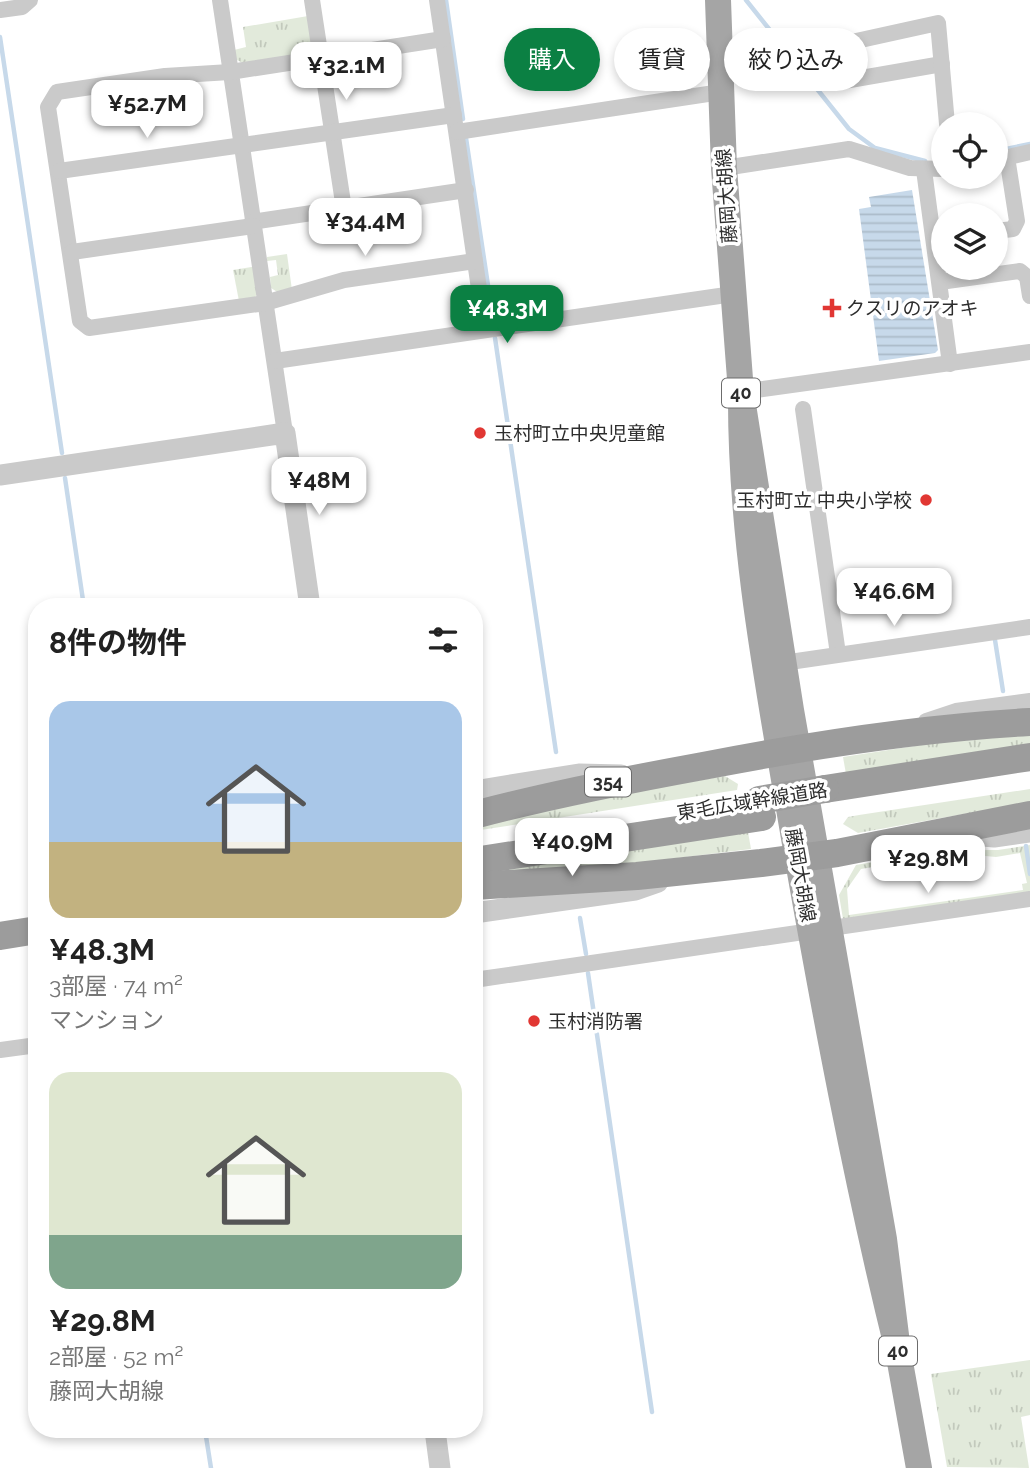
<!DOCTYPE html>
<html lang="ja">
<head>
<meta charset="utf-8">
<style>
	body { margin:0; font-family:Raleway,"Noto Sans JP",sans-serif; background:#f2f2f2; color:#222; height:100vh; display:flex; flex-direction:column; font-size:26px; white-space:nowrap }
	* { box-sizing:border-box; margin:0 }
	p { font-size:23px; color:#767676 }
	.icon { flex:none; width:38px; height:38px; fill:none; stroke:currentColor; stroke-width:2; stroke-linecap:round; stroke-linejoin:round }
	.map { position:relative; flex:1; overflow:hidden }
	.details { position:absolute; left:28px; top:598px; width:455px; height:840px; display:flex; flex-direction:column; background:#fff; border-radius:28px; box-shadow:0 4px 10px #0003 }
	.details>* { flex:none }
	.guide { position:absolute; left:504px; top:28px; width:420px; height:63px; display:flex; gap:14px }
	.fabs { position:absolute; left:931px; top:112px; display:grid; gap:14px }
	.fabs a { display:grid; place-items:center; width:77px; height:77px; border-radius:50%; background:#fff; box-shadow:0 4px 10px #0003; font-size:35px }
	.price { position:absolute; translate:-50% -60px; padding:0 16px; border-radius:14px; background:#fff; color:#222; font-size:23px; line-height:46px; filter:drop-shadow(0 2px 4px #0008) }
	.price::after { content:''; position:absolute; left:50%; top:42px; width:21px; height:16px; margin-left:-10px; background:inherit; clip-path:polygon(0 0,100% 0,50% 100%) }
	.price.current { background:#0b8043; color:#fff }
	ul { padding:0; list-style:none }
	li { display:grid; align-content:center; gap:14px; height:371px; padding:0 21px }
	li span { display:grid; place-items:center; height:217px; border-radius:21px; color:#555 }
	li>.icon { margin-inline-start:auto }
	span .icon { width:126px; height:126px; fill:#fffc; stroke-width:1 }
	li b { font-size:30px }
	h2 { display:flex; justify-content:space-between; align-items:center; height:84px; padding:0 21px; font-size:30px }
	.chip { padding:0 24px; border-radius:32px; background:#fff; box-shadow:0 4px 10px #0003; font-size:24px; line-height:63px }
	.chip.current { background:#0b8043; color:#fff }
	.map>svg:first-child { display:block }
	.grass { fill:url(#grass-tufts); fill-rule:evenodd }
	.water { fill:url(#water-rules) }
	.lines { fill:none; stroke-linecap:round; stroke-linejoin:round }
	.stream { stroke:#c7d9ea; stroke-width:4.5 }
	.minor { stroke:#cacaca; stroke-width:16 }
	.tertiary { stroke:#cacaca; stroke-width:21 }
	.primary { stroke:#a5a5a5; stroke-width:26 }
	.trunk { stroke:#9c9c9c; stroke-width:28 }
	.trunk-bridge { stroke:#9c9c9c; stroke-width:28 }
	.poi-dot { fill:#e13733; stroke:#fff; stroke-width:2.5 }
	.labels { text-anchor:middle; stroke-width:7; stroke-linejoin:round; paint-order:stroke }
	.shield { fill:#fff; stroke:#6c6c6c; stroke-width:2 }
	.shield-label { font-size:18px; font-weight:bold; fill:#2d2d2d }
	.street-label { font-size:19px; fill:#2d2d2d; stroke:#fff }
	.poi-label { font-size:19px; fill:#2d2d2d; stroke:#fff; text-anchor:start }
</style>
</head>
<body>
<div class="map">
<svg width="1030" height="1468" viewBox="0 0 1030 1468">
	<defs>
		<pattern id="grass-tufts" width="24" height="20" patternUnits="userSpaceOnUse" patternTransform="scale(1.75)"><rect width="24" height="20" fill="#e2eadb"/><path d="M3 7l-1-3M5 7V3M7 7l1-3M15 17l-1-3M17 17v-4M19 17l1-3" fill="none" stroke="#c2c9bc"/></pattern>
		<pattern id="water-rules" width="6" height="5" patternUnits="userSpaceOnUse" patternTransform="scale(1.75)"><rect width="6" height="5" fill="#c7d9ea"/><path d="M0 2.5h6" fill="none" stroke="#abbbc9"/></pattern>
	</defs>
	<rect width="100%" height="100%" fill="#fff"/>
	<!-- grass -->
	<g class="grass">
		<polygon points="308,16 313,47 308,54 243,63 235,59 234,50 246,47 243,27"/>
		<polygon points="287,254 292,290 282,295 271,288 270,277 278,275 276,260 267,261 267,257"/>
		<polygon points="257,266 261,290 253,299 239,301 233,270"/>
		<polygon points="1030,734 1030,747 846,774 843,757 986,735"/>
		<polygon points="725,776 738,784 737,790 474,831 474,827 567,803"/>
		<polygon points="1030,789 1030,802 858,833 843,824 848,817 859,815"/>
		<polygon points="748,832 751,849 603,867 480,874"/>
		<path d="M1030 845V893L843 919 839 895 856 865 940 850H998ZM954 853 996 857 1020 853 1027 883 1022 884 1023 890 849 915 847 889 861 869 939 856 940 860H945L944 855Z"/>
		<polygon points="1030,1360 1030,1415 1021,1417 1029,1468 947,1467 931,1374"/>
	</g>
	<!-- water -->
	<polygon class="water" points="912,190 938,350 935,353 879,361 859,209 871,207 869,197"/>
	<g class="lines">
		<!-- stream -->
		<g class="stream">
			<polyline points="446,0 463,119"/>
			<polyline points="746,0 849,129 875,148 925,161"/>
			<polyline points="0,37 62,453"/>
			<polyline points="466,138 493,319"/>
			<polyline points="996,151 1030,144"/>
			<polyline points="495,338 556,752"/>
			<polyline points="65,478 84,607"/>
			<polyline points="995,640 1003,691"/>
			<polyline points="1026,846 1030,874"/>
			<polyline points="580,918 586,954"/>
			<polyline points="588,973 652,1412"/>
			<polyline points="205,1430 211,1468"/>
		</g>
		<!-- minor -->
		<g class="minor">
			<polyline points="220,0 285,433"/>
			<polyline points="312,0 344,209"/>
			<polyline points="437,0 485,330"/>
			<polyline points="0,10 22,7 30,0"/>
			<polyline points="443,39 230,72 165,76 57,92 48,107 80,321 89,328 265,303 344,280 475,261"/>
			<polyline points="837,44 844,81 942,64"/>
			<polyline points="788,59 797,54 938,23 947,124"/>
			<polyline points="457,132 721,92"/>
			<polyline points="996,160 1030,152"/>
			<polyline points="724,168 849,149 910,168 943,169"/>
			<polyline points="924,170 950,364"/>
			<polyline points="59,171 454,115"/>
			<polyline points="252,222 466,190"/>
			<polyline points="996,231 1013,229 1017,221 1007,157"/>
			<polyline points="72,252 253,226"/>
			<polyline points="940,282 1020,271 1027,277 1030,296"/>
			<polyline points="275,361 733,294"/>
			<polyline points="741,392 1030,352"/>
			<polyline points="803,409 838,654"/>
			<polyline points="776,664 1030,627"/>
			<polyline points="926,721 956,711 1030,701"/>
			<polyline points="474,980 1030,899"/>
			<polyline points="0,1050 37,1045"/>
		</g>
		<!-- tertiary -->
		<g class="tertiary">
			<polyline points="0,475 285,433 310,607"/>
			<polyline points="474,791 579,774 621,775"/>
			<polyline points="963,834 994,837 1030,832"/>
			<polyline points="474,913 635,890 658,882"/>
			<polyline points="435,1430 440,1468"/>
		</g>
		<!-- primary -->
		<g class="primary">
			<polyline points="718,0 724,168 741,392"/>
			<path d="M741 392 791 710 884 1239 898 1351C856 1181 824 1010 794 838 769 690 740 543 741 392Z"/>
			<polyline points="898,1351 919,1468"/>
		</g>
		<!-- trunk -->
		<g class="trunk">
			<polyline points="825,789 1030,757"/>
			<path d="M474 815C550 795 626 780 703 766 811 745 920 728 1030 722"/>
			<polyline points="474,861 762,817"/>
			<polyline points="474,886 637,876 761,863 837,853 1030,815"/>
			<polyline points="0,936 37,930"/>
		</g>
		<!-- trunk-bridge -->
		<polyline class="trunk-bridge" points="759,800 825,789"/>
	</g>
	<!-- markers -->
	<g class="poi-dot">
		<path d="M828.5 297.5h7v7h7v7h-7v7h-7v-7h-7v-7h7z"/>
		<circle cx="480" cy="433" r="7"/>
		<circle cx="926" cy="500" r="7"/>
		<circle cx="534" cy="1021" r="7"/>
	</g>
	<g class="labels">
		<!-- shield labels -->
		<g class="shield">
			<rect x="722" y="378.5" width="38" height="29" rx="5"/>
			<rect x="585" y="767.5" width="46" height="29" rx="5"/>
			<rect x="879" y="1336.5" width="38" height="29" rx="5"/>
		</g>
		<g class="shield-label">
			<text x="741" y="399">40</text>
			<text x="608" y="788">354</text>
			<text x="898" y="1357">40</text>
		</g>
		<!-- street labels -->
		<g class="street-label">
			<text transform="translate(726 196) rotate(-94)" y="7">藤岡大胡線</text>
			<text transform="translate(752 801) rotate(-9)" y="7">東毛広域幹線道路</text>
			<text transform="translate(801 875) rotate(80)" y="7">藤岡大胡線</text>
		</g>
		<!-- poi labels -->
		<g class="poi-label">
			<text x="846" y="315">クスリのアオキ</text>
			<text x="494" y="440">玉村町立中央児童館</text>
			<text x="912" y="507" text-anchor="end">玉村町立 中央小学校</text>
			<text x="548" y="1028">玉村消防署</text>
		</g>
	</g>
</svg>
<div class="fabs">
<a><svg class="icon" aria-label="locate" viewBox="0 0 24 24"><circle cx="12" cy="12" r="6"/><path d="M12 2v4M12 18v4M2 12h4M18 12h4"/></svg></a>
<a><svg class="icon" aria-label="layers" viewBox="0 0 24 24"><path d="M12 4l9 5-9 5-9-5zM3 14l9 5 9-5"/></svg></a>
</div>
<b class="price" style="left:346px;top:102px">¥32.1M</b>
<b class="price" style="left:147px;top:140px">¥52.7M</b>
<b class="price" style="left:365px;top:258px">¥34.4M</b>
<b class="price current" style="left:507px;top:345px">¥48.3M</b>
<b class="price" style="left:319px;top:517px">¥48M</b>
<b class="price" style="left:894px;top:628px">¥46.6M</b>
<b class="price" style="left:572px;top:878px">¥40.9M</b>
<b class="price" style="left:928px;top:895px">¥29.8M</b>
<div class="guide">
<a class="chip current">購入</a>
<a class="chip">賃貸</a>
<a class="chip">絞り込み</a>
</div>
<section class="details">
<h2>8件の物件<svg class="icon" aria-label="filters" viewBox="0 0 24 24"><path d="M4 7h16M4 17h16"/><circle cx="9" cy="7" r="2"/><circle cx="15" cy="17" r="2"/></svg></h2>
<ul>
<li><span style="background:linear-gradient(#a9c7e8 65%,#c2b280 0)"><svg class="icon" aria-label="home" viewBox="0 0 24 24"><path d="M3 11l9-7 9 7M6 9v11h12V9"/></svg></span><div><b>¥48.3M</b><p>3部屋 · 74 m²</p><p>マンション</p></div></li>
<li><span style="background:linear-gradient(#dfe7d0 75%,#7fa58c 0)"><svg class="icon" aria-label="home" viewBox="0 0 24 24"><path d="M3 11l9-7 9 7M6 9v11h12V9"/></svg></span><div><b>¥29.8M</b><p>2部屋 · 52 m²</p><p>藤岡大胡線</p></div></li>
</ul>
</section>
</div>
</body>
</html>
